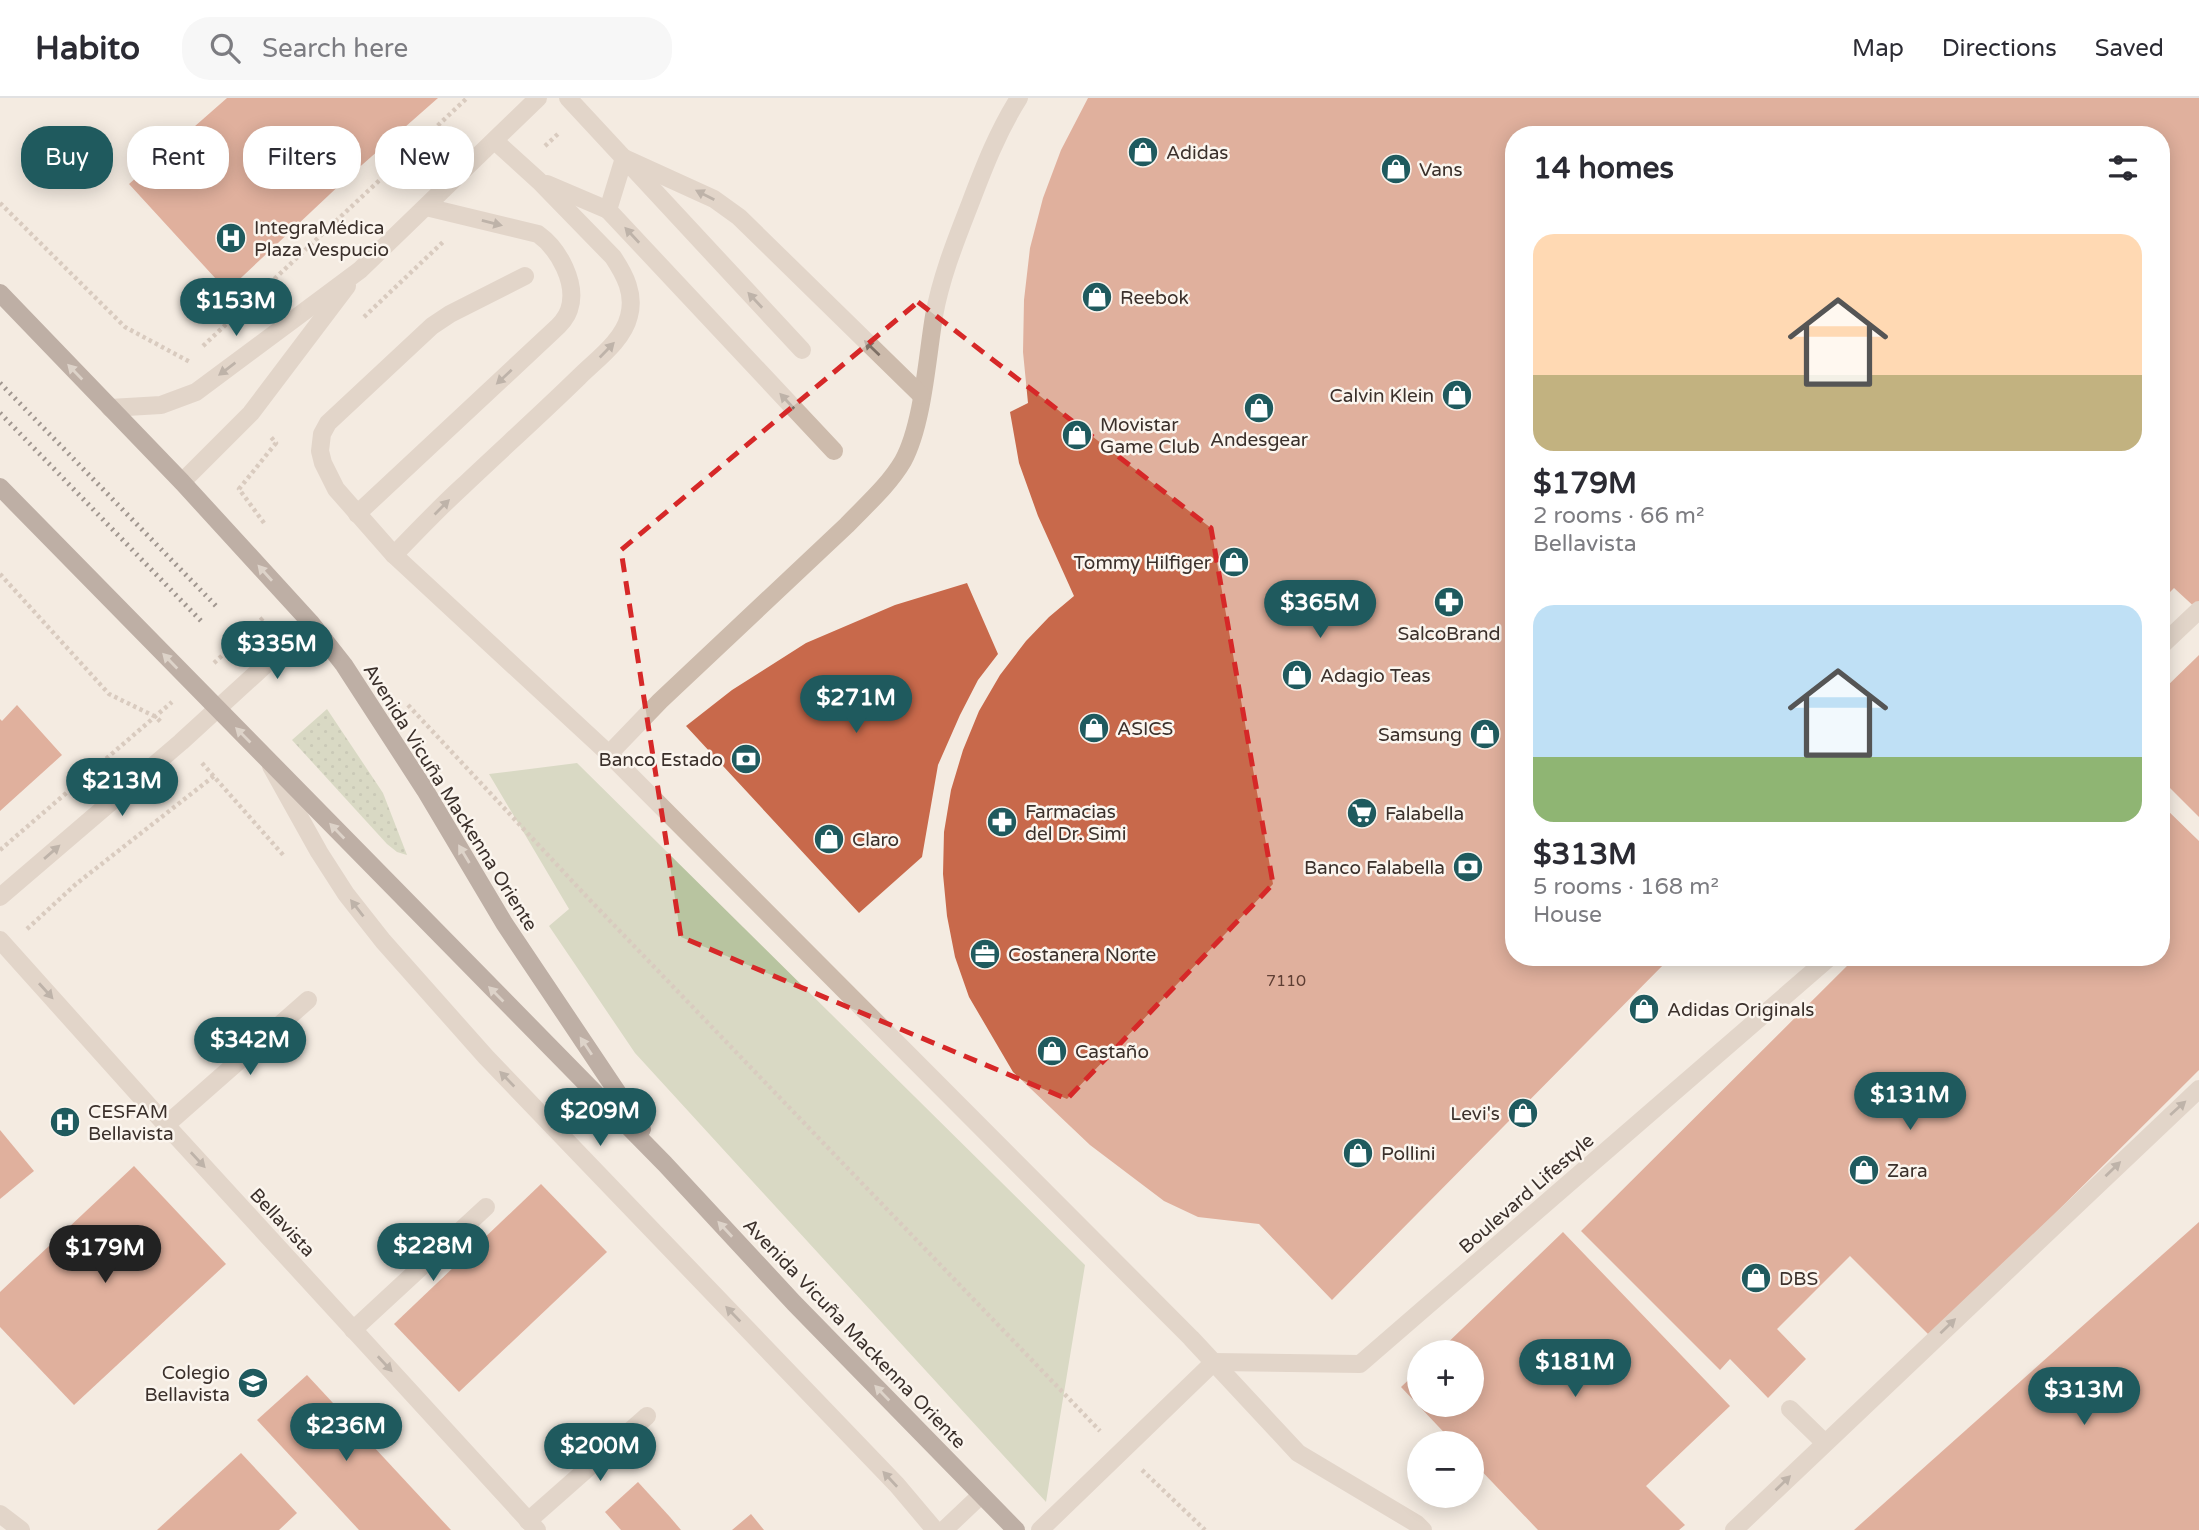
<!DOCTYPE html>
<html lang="en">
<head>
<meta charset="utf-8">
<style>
	body { margin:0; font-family:"Varela Round",sans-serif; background:#f7f7f7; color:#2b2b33; height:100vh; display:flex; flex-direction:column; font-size:26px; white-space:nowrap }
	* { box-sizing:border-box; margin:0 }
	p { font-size:23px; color:#7c7c81 }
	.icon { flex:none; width:38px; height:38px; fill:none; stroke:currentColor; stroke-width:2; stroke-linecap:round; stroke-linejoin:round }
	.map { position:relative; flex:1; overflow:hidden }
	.side { position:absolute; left:1505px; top:28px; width:665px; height:840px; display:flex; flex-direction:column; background:#fff; border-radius:28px; box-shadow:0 4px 18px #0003 }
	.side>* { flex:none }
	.top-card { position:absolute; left:21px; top:28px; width:665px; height:63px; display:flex; gap:14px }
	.buttons { position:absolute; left:1407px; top:1242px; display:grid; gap:14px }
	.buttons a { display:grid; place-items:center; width:77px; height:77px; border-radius:50%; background:#fff; box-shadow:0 4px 18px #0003; font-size:35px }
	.price { position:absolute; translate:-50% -60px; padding:0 16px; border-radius:24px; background:#1f5a5e; color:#fff; font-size:23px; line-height:46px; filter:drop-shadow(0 2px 4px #0008) }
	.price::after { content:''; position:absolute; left:50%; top:42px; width:21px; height:16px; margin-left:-10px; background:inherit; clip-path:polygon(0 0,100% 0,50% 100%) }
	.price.current { background:#222; color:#fff }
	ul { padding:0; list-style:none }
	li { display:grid; align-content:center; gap:14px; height:371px; padding:0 28px }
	li span { display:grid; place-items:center; height:217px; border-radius:21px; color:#555 }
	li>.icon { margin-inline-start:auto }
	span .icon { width:126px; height:126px; fill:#fffc; stroke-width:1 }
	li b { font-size:30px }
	h2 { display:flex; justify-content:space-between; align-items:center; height:84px; padding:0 28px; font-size:30px }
	.pill { padding:0 24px; border-radius:28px; background:#fff; box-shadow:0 4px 18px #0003; font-size:24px; line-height:63px }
	.pill.current { background:#1f5a5e; color:#fff }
	header { display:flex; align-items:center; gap:42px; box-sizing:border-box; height:98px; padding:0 35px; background:#fff; border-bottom:2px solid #e1e1e2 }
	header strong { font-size:33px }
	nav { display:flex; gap:38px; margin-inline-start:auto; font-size:24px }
	.search { width:490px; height:63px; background:#f7f7f7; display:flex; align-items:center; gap:18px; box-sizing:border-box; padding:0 24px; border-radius:28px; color:#7c7c81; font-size:26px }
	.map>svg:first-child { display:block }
	.grass { fill:url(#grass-dots) }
	.green { fill:#b8c4a0 }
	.building { fill:#c8694b }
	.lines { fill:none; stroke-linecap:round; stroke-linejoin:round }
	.path { stroke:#b9a596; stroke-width:4.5; stroke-dasharray:3.5 3.5; stroke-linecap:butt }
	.service { stroke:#cdbbac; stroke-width:18 }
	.pedestrian { stroke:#cdbbac; stroke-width:18 }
	.minor { stroke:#cdbbac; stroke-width:18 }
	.tertiary { stroke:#cdbbac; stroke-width:18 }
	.primary { stroke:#7d675c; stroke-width:18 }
	.rail { stroke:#3b302b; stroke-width:5; stroke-dasharray:2 5; stroke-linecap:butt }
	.oneway { fill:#7d6f65 }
	.oneway2 { fill:#c2b5ac }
	.marked { fill:none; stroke:#d62828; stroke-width:5; stroke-dasharray:14 9; stroke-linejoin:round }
	.labels { text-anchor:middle; stroke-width:5; stroke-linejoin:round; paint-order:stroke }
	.number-label { font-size:16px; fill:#5e3e33 }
	.poi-label { font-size:19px; fill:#3b302b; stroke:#fbf5ee; text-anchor:start }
	.street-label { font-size:19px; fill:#3b302b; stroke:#fbf5ee }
</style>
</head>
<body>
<header>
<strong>Habito</strong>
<div class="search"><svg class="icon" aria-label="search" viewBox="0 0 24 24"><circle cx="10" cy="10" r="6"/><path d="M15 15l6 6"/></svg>Search here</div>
<nav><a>Map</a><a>Directions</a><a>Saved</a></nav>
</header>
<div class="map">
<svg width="2199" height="1432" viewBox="0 0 2199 1432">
	<defs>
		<pattern id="grass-dots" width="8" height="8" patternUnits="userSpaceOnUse" patternTransform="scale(1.75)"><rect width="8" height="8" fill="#b8c4a0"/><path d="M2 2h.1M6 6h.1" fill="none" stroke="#97a083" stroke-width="1.8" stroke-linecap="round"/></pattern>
	</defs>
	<rect width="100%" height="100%" fill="#f4ebe1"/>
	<!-- grass -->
	<polygon class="grass" points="327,611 383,695 407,757 397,754 387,746 292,642"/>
	<!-- green -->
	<polygon class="green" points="577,665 1085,1167 1046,1404 635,955 549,828 569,811 489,676"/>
	<!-- building -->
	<g class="building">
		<polygon points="227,0 438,0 346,81 227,193 129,86"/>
		<polygon points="1088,0 2199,0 2199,513 2174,490 2161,503 2161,37 1514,37 1514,859 1671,859 1332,1202 1259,1126 1198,1119 1164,1103 1090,1047 1013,974 969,899 955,859 947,818 943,776 944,734 951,692 963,652 979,613 1000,577 1026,543 1049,519 1074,498 1038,418 1019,365 1010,314 1028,305 1023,254 1024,202 1030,150 1043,100 1061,52"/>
		<polygon points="967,485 998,556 978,582 960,617 938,667 922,759 859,815 686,628 732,592 806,545 895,507"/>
		<polygon points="2199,557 2199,719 2161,681 2161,594"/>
		<polygon points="17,607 62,657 0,713 0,621 2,623"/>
		<polygon points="2161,706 2199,743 2199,972 1931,1239 1850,1158 1777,1231 1806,1261 1768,1300 1730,1261 1720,1272 1581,1133 1856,859 2161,859"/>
		<polygon points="0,1032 34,1073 0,1101"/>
		<polygon points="134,1068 226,1166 74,1307 0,1229 0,1194"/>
		<polygon points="541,1086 607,1154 459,1294 394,1226"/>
		<polygon points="2199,1124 2199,1432 1854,1432"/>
		<polygon points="1563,1134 1730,1308 1646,1388 1685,1427 1679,1432 1538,1432 1472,1363 1472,1346 1455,1346 1401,1289 1419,1272 1419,1307 1472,1307 1472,1255 1437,1255"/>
		<polygon points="307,1277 451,1432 359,1432 257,1322"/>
		<polygon points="241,1355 297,1415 279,1432 157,1432"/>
		<polygon points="638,1384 670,1419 681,1432 621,1432 605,1414"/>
		<polygon points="751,1416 764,1432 732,1432"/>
	</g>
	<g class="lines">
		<!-- path -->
		<g class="path">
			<polyline points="545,48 559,35"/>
			<polyline points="0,105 125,229 190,264"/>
			<polyline points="364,219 444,143"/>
			<polyline points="203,248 467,0"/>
			<polyline points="264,425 239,391 276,345 270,338"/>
			<polyline points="0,476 109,596 156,619 161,624"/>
			<polyline points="214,565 264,519"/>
			<polyline points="408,607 588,800 1100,1333"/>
			<polyline points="202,665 284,758"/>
			<polyline points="0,752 172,604"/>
			<polyline points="27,831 76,786 214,678"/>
			<polyline points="1142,1372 1205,1432"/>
		</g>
		<!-- service -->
		<g class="service">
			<polyline points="568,0 802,252"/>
			<polyline points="547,86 608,112"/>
			<path d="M525 178 450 216 432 228 328 325 322 336 320 353 323 365 336 391 394 457 609 656 660 603 847 427C866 407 889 387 903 363 923 326 927 260 934 218 941 179 956 142 970 106 984 69 998 33 1019 0"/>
			<polyline points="834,353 608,112 624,60 714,101 739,119 921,297"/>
			<path d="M357 416 552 234C559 228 566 221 569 212 578 186 559 151 538 136L426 109"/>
			<path d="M394 457C416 434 438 411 462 389 501 352 540 317 579 279 596 262 623 243 629 218 635 196 625 177 613 159L539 83 495 43"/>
			<polyline points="1790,1311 1825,1345"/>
			<polyline points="1734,1432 2199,991"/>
		</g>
		<!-- pedestrian -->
		<g class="pedestrian">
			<polyline points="2161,548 2199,512"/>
			<polyline points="609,656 1191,1240 1298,1355 1417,1426 1423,1432"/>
			<polyline points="1040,1432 1214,1264 1360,1266 1830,859"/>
		</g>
		<!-- minor -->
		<g class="minor">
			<polyline points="271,668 319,754 346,796 383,843 486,959 897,1387 935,1432"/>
			<polyline points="0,842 166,1027 537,1432"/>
			<polyline points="166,1027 308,902"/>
			<polyline points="353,1232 486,1109"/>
			<polyline points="0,1416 21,1432"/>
			<polyline points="528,1423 647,1318"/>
			<polyline points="944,1432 981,1397"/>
		</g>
		<!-- tertiary -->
		<g class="tertiary">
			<polyline points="110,310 161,307 196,294 360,172 538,0"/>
			<polyline points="182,384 251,315 347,188"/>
			<polyline points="0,799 181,644 311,525"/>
		</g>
		<!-- primary -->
		<g class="primary">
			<polyline points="0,195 182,384 311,525 344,567 425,692 504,825 642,1031"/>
			<polyline points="0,389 665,1066 794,1205 1016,1432"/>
		</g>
		<!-- rail -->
		<g class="rail">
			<polyline points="0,285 218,510"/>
			<polyline points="0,315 203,525"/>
		</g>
	</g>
	<!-- one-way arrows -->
	<defs><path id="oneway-solid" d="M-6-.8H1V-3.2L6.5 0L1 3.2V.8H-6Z" transform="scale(1.75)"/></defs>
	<g class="oneway">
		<use href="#oneway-solid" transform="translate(705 97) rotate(-153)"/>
		<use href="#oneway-solid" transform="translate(492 125) rotate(14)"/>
		<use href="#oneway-solid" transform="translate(632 137) rotate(-133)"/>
		<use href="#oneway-solid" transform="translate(755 202) rotate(-133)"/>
		<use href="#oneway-solid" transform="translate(872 250) rotate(-136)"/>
		<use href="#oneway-solid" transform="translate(607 252) rotate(-46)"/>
		<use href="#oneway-solid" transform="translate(227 271) rotate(143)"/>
		<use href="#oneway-solid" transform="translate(504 279) rotate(137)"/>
		<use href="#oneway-solid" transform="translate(787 303) rotate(-133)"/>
		<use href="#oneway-solid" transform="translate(442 409) rotate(-45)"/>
		<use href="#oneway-solid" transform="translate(52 754) rotate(-41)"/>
		<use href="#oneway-solid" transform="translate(357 810) rotate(-128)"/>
		<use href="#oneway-solid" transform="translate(46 893) rotate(48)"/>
		<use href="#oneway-solid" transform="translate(507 981) rotate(-134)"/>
		<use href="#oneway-solid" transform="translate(2178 1010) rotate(-42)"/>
		<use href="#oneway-solid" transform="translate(198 1062) rotate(47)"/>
		<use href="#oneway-solid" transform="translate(2113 1071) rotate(-44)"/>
		<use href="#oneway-solid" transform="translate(733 1216) rotate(-134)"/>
		<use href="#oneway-solid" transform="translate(1948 1228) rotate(-44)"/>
		<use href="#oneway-solid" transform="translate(385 1266) rotate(47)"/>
		<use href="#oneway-solid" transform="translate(890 1381) rotate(-133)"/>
		<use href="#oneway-solid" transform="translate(1783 1385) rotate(-44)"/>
	</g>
	<g class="oneway2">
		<use href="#oneway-solid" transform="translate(75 274) rotate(-134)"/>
		<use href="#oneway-solid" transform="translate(265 475) rotate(-132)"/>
		<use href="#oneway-solid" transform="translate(170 563) rotate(-134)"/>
		<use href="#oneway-solid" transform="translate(243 637) rotate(-135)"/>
		<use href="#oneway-solid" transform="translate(337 733) rotate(-134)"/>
		<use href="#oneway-solid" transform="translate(464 756) rotate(-121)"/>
		<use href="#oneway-solid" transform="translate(496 896) rotate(-135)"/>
		<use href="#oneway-solid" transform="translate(586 948) rotate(-124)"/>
		<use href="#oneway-solid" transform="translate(725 1131) rotate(-133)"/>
		<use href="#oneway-solid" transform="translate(882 1295) rotate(-134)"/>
	</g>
	<!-- marked area -->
	<path d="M0 0H2199V1432H0ZM918 204 1211 430 1273 786 1067 1001 681 839 621 452Z" fill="#f4ebe1" fill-opacity=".55" fill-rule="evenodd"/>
	<path class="marked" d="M918 204 1211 430 1273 786 1067 1001 681 839 621 452Z"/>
	<!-- icons -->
	<defs>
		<g id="shop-disc" transform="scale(1.575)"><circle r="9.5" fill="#1f5a5e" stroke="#fbf5ee"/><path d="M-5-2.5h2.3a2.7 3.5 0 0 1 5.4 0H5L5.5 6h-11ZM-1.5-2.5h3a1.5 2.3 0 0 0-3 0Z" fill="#fff"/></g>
		<g id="hospital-disc" transform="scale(1.575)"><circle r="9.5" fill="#1f5a5e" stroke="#fbf5ee"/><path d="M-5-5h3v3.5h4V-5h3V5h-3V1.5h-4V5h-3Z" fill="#fff"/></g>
		<g id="pharmacy-disc" transform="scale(1.575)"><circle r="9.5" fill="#1f5a5e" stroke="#fbf5ee"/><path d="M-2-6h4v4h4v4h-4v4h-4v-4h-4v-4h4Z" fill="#fff"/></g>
		<g id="bank-disc" transform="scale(1.575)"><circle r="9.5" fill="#1f5a5e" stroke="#fbf5ee"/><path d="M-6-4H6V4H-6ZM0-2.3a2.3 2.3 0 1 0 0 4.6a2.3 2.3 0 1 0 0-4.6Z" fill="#fff"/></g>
		<g id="supermarket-disc" transform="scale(1.575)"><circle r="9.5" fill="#1f5a5e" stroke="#fbf5ee"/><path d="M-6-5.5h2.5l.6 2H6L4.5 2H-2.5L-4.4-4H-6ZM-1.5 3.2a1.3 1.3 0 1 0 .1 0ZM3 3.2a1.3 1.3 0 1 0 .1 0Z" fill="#fff"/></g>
		<g id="office-disc" transform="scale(1.575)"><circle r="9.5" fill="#1f5a5e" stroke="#fbf5ee"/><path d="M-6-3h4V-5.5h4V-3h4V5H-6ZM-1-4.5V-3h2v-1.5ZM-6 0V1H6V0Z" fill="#fff"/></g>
		<g id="school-disc" transform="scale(1.575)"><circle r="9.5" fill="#1f5a5e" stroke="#fbf5ee"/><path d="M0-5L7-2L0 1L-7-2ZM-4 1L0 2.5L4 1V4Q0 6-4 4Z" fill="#fff"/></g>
	</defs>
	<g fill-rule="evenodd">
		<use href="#shop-disc" x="1143" y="54"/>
		<use href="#shop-disc" x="1396" y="71"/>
		<use href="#hospital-disc" x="231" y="140"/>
		<use href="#shop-disc" x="1097" y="199"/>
		<use href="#shop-disc" x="1457" y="297"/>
		<use href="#shop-disc" x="1259" y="310"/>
		<use href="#shop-disc" x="1077" y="337"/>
		<use href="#shop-disc" x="1234" y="464"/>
		<use href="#pharmacy-disc" x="1449" y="504"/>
		<use href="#shop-disc" x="1297" y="577"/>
		<use href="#shop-disc" x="1094" y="630"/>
		<use href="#shop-disc" x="1485" y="636"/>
		<use href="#bank-disc" x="746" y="661"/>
		<use href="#supermarket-disc" x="1362" y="715"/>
		<use href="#pharmacy-disc" x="1002" y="724"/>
		<use href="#shop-disc" x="829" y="741"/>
		<use href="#bank-disc" x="1468" y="769"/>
		<use href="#office-disc" x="985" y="856"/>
		<use href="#shop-disc" x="1644" y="911"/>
		<use href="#shop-disc" x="1052" y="953"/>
		<use href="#shop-disc" x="1523" y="1015"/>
		<use href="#hospital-disc" x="65" y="1024"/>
		<use href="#shop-disc" x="1358" y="1055"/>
		<use href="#shop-disc" x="1864" y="1072"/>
		<use href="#shop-disc" x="1756" y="1180"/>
		<use href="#school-disc" x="253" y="1285"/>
	</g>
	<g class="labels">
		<!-- number labels -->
		<g class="number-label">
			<text x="1286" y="888">7110</text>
		</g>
		<!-- poi labels -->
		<g class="poi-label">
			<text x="1166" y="61">Adidas</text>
			<text x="1419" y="78">Vans</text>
			<text x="254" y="136">IntegraMédica<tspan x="254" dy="22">Plaza Vespucio</tspan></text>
			<text x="1120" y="206">Reebok</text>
			<text x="1434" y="304" text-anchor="end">Calvin Klein</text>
			<text x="1100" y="333">Movistar<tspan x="1100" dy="22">Game Club</tspan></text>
			<text x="1259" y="348" text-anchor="middle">Andesgear</text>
			<text x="1211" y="471" text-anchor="end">Tommy Hilfiger</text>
			<text x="1449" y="542" text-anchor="middle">SalcoBrand</text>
			<text x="1320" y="584">Adagio Teas</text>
			<text x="1117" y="637">ASICS</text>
			<text x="1462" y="643" text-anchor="end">Samsung</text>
			<text x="723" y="668" text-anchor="end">Banco Estado</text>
			<text x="1025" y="720">Farmacias<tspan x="1025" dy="22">del Dr. Simi</tspan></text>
			<text x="1385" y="722">Falabella</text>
			<text x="852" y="748">Claro</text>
			<text x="1445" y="776" text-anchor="end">Banco Falabella</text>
			<text x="1008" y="863">Costanera Norte</text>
			<text x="1667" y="918">Adidas Originals</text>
			<text x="1075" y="960">Castaño</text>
			<text x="88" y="1020">CESFAM<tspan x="88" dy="22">Bellavista</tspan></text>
			<text x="1500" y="1022" text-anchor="end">Levi's</text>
			<text x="1381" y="1062">Pollini</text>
			<text x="1887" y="1079">Zara</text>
			<text x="1779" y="1187">DBS</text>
			<text x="230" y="1281" text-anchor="end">Colegio<tspan x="230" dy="22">Bellavista</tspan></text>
		</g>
		<!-- street labels -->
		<g class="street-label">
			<text transform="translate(451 699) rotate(58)" y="7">Avenida Vicuña Mackenna Oriente</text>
			<text transform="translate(1526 1095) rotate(-41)" y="7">Boulevard Lifestyle</text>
			<text transform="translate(283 1124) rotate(47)" y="7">Bellavista</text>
			<text transform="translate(855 1235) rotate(46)" y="7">Avenida Vicuña Mackenna Oriente</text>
		</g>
	</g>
</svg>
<div class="buttons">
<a>+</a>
<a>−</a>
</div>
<b class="price" style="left:236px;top:240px">$153M</b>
<b class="price" style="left:1320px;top:542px">$365M</b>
<b class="price" style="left:277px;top:583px">$335M</b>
<b class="price" style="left:856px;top:637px">$271M</b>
<b class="price" style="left:122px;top:720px">$213M</b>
<b class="price" style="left:250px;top:979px">$342M</b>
<b class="price" style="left:1910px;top:1034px">$131M</b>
<b class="price" style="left:600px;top:1050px">$209M</b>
<b class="price" style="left:433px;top:1185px">$228M</b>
<b class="price current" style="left:105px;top:1187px">$179M</b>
<b class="price" style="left:1575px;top:1301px">$181M</b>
<b class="price" style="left:2084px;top:1329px">$313M</b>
<b class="price" style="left:346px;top:1365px">$236M</b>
<b class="price" style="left:600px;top:1385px">$200M</b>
<div class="top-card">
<a class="pill current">Buy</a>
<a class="pill">Rent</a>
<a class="pill">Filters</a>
<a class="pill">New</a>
</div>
<section class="side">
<h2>14 homes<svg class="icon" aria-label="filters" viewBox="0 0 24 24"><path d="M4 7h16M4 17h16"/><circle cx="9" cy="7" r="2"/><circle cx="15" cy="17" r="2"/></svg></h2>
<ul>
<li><span style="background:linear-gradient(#ffd9b3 65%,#c2b280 0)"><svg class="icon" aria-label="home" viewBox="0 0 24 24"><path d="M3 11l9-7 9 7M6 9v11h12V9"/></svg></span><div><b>$179M</b><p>2 rooms · 66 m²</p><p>Bellavista</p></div></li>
<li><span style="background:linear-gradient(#bfe0f5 70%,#8fb573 0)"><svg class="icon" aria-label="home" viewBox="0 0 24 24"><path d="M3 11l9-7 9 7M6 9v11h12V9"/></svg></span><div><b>$313M</b><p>5 rooms · 168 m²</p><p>House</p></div></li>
</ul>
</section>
</div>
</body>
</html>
